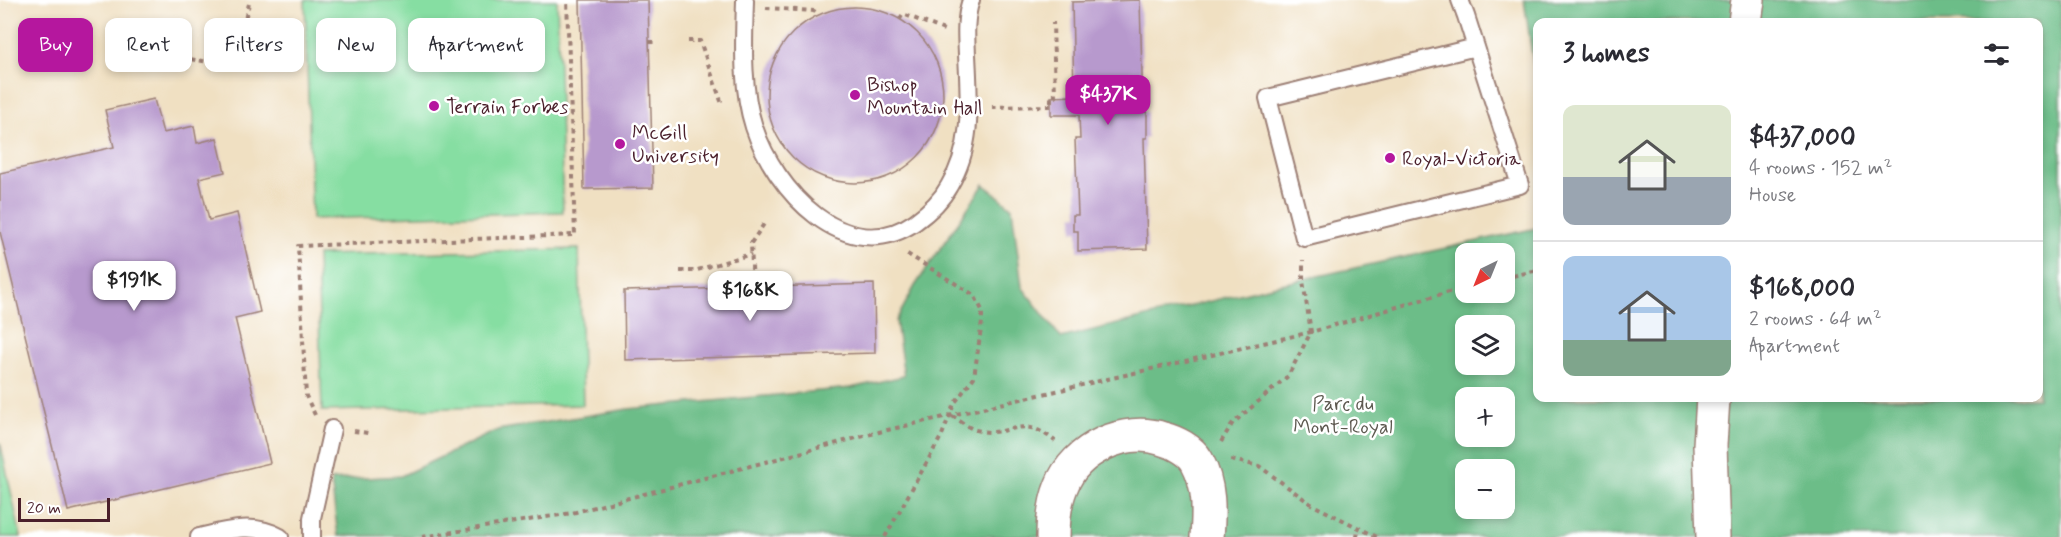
<!DOCTYPE html>
<html lang="en">
<head>
<meta charset="utf-8">
<style>
	body { margin:0; font-family:Mynerve,sans-serif; background:#f2f2f3; color:#2b2b33; height:100vh; display:flex; flex-direction:column; font-size:22px; white-space:nowrap }
	* { box-sizing:border-box; margin:0 }
	p { font-size:20px; color:#7c7c81 }
	.icon { flex:none; width:33px; height:33px; fill:none; stroke:currentColor; stroke-width:2; stroke-linecap:round; stroke-linejoin:round }
	.map { position:relative; flex:1; overflow:hidden }
	.drawer { position:absolute; left:1533px; top:18px; width:510px; height:384px; display:flex; flex-direction:column; background:#fff; border-radius:12px; box-shadow:0 3px 9px #0003 }
	.drawer>* { flex:none }
	.guide { position:absolute; left:18px; top:18px; width:570px; height:54px; display:flex; gap:12px }
	.needle { width:39px; rotate:223deg }
	.fabs { position:absolute; left:1455px; top:243px; display:grid; gap:12px }
	.fabs a { display:grid; place-items:center; width:60px; height:60px; border-radius:12px; background:#fff; box-shadow:0 3px 9px #0003; font-size:30px }
	.scale { position:absolute; left:18px; bottom:15px; width:92px; box-sizing:border-box; padding-left:6px; border:3px solid #4a1f2b; border-top:0; font-size:16px; line-height:21px; white-space:nowrap; color:#4a1f2b; -webkit-text-stroke:4px #fff; paint-order:stroke }
	.price { position:absolute; translate:-50% -51px; padding:0 14px; border-radius:12px; background:#fff; color:#222; font-size:20px; line-height:39px; filter:drop-shadow(0 2px 3px #0008) }
	.price::after { content:''; position:absolute; left:50%; top:36px; width:18px; height:14px; margin-left:-9px; background:inherit; clip-path:polygon(0 0,100% 0,50% 100%) }
	.price.on { background:#b5179e; color:#fff }
	ul { padding:0; list-style:none }
	li { display:flex; align-items:center; gap:18px; height:150px; padding:0 30px }
	li+li { border-top:2px solid #e1e1e2 }
	li span { display:grid; place-items:center; flex:none; width:168px; height:120px; border-radius:12px; color:#555 }
	li>.icon { margin-inline-start:auto }
	span .icon { width:72px; height:72px; fill:#fffc; stroke-width:1 }
	li b { font-size:26px }
	h2 { display:flex; justify-content:space-between; align-items:center; height:72px; padding:0 30px; font-size:26px }
	.tag { padding:0 21px; border-radius:12px; background:#fff; box-shadow:0 3px 9px #0003; font-size:21px; line-height:54px }
	.tag.on { background:#b5179e; color:#fff }
	.map>svg:first-child { display:block }
	.green { fill:#86dea2; stroke:#687e66; stroke-width:1.5 }
	.forest { fill:#6cbd88; stroke:#5b6e5a; stroke-width:1.5; fill-rule:evenodd }
	.building { fill:#b799cd }
	.lines { fill:none; stroke-linecap:round; stroke-linejoin:round }
	.lane-casing { stroke:#9d8076; stroke-width:20 }
	.street-casing { stroke:#9d8076; stroke-width:36 }
	.path { stroke:#9d8076; stroke-width:4; stroke-dasharray:4.5 4.5; stroke-linecap:butt }
	.lane { stroke:#fff; stroke-width:16 }
	.street { stroke:#fff; stroke-width:33 }
	.poi-dot { fill:#b5179e; stroke:#fff; stroke-width:2 }
	.labels { text-anchor:middle; stroke-width:5; stroke-linejoin:round; paint-order:stroke }
	.poi-label { font-size:20px; fill:#4a1f2b; stroke:#fff; text-anchor:start }
	.park-label { font-size:20px; fill:#5c584f; stroke:#fff }
</style>
</head>
<body>
<div class="map">
<svg width="2061" height="537" viewBox="0 0 2061 537">
	<rect width="100%" height="100%" fill="#fff"/>
	<filter id="ink" filterUnits="userSpaceOnUse"><feTurbulence type="fractalNoise" baseFrequency=".0167" numOctaves="2"/><feDisplacementMap in="SourceGraphic" scale="12" xChannelSelector="R" yChannelSelector="G"/><feConvolveMatrix kernelMatrix="1 2 1 2 8 2 1 2 1" color-interpolation-filters="sRGB"/></filter>
	<filter id="wash" filterUnits="userSpaceOnUse"><feTurbulence type="fractalNoise" baseFrequency=".008" numOctaves="4" result="noise"/><feDisplacementMap in="SourceGraphic" scale="24" xChannelSelector="R" yChannelSelector="G"/><feGaussianBlur stdDeviation="1.35" result="paint"/><feColorMatrix in="noise" values="0 0 0 0 0 0 0 0 0 0 0 0 0 0 0 0 0 1.4 0 .05"/><feComposite in="paint" operator="in"/></filter>
	<g filter="url(#wash)">
		<rect width="100%" height="100%" fill="#f0e0c2"/>
		<!-- green -->
		<g class="green">
			<polygon points="305,0 557,0 563,212 312,219"/>
			<polygon points="579,249 583,405 322,411 317,255"/>
			<polygon points="0,442 21,537 0,537"/>
		</g>
		<!-- forest -->
		<path class="forest" d="M1524 0H2061V537L338 536 331 480 401 476 498 430 628 409 851 388 904 376 896 321 915 286 984 184 1012 208 1022 287 1061 338 1268 287 1537 228 1538 398H2038V22H1538L1537 88ZM1466 254H1504V292H1466ZM1466 326H1504V364H1466ZM1466 398H1504V436H1466ZM1466 470H1504V508H1466Z"/>
		<g id="blocks">
			<!-- building -->
			<g class="building">
				<polygon points="580,0 648,0 653,188 584,189"/>
				<polygon points="1140,0 1143,112 1147,112 1147,138 1144,138 1147,249 1078,251 1078,231 1073,231 1073,215 1078,215 1075,139 1080,139 1079,115 1051,115 1051,97 1074,96 1072,2"/>
				<circle cx="855" cy="95" r="88"/>
				<polygon points="154,99 163,133 194,126 197,143 217,138 225,172 199,178 209,220 237,213 260,312 235,318 270,463 68,511 0,232 0,173 114,147 105,110"/>
				<polygon points="874,284 875,353 625,360 624,291"/>
			</g>
		</g>
	</g>
	<g filter="url(#ink)">
		<use href="#blocks" fill-opacity="0" stroke="#9d8076" stroke-width="1.5"/>
		<g class="lines">
			<!-- lane casing -->
			<g class="lane-casing">
				<g id="lane">
					<path d="M745 0C744 41 741 87 754 127 774 189 846 270 915 222 929 212 941 201 949 186 974 145 969 100 967 54 966 35 965 18 971 0"/>
					<polyline points="1460,0 1466,16 1520,185 1304,238 1268,98 1476,47"/>
					<path d="M199 537C227 530 254 522 280 537"/>
					<polyline points="312,537 312,518 332,429"/>
				</g>
			</g>
			<!-- street casing -->
			<g class="street-casing">
				<g id="street">
					<polyline points="1745,22 1748,0"/>
					<polyline points="1713,398 1710,445 1713,537"/>
					<path d="M1053 537C1053 520 1054 504 1061 487 1075 449 1125 426 1163 439 1175 442 1191 450 1197 461 1210 485 1209 511 1207 537"/>
				</g>
			</g>
			<!-- path -->
			<g class="path">
				<polyline points="766,8 814,11 818,15"/>
				<polyline points="900,19 903,14 944,30"/>
				<polyline points="688,41 700,41 722,104"/>
				<polyline points="649,42 658,42"/>
				<polyline points="182,58 230,65 239,42 250,0"/>
				<polyline points="992,107 1051,106 1051,97 1055,97 1053,22"/>
				<polyline points="680,271 694,271 751,254"/>
				<polyline points="1504,278 1538,270"/>
				<polyline points="753,288 751,243 764,224"/>
				<polyline points="315,415 306,396 298,246 575,235 567,0"/>
				<path d="M952 416C960 420 968 428 976 430 1012 439 1019 412 1055 441"/>
				<polyline points="354,431 368,433"/>
				<polyline points="1221,442 1232,424 1288,376 1311,332 1303,281 1303,260"/>
				<polyline points="1231,460 1259,466 1311,504 1377,537"/>
				<polyline points="422,537 572,513 879,432 1311,332 1466,287"/>
				<polyline points="885,537 942,435 954,404 974,377 982,322 982,310 974,295 904,252"/>
				<polyline points="1357,537 1358,528"/>
			</g>
			<!-- lane -->
			<use href="#lane" class="lane"/>
			<!-- street -->
			<use href="#street" class="street"/>
		</g>
	</g>
	<!-- markers -->
	<g class="poi-dot">
		<circle cx="855" cy="95" r="6"/>
		<circle cx="434" cy="106" r="6"/>
		<circle cx="620" cy="144" r="6"/>
		<circle cx="1390" cy="158" r="6"/>
	</g>
	<g class="labels">
		<!-- poi labels -->
		<g class="poi-label">
			<text x="867" y="91">Bishop<tspan x="867" dy="23">Mountain Hall</tspan></text>
			<text x="446" y="113">Terrain Forbes</text>
			<text x="632" y="139">McGill<tspan x="632" dy="23">University</tspan></text>
			<text x="1402" y="165">Royal-Victoria</text>
		</g>
		<!-- park labels -->
		<g class="park-label">
			<text x="1343" y="410">Parc du<tspan x="1343" dy="23">Mont-Royal</tspan></text>
		</g>
	</g>
</svg>
<div class="fabs">
<a><svg class="needle" viewBox="-14 -14 28 28"><path d="M0-13l5 13h-10z" fill="#e53935"/><path d="M0 13l5-13h-10z" fill="#7c7c81"/></svg></a>
<a><svg class="icon" aria-label="layers" viewBox="0 0 24 24"><path d="M12 4l9 5-9 5-9-5zM3 14l9 5 9-5"/></svg></a>
<a>+</a>
<a>−</a>
</div>
<div class="scale">20 m</div>
<b class="price on" style="left:1108px;top:126px">$437K</b>
<b class="price" style="left:134px;top:312px">$191K</b>
<b class="price" style="left:750px;top:322px">$168K</b>
<div class="guide">
<a class="tag on">Buy</a>
<a class="tag">Rent</a>
<a class="tag">Filters</a>
<a class="tag">New</a>
<a class="tag">Apartment</a>
</div>
<section class="drawer">
<h2>3 homes<svg class="icon" aria-label="filters" viewBox="0 0 24 24"><path d="M4 7h16M4 17h16"/><circle cx="9" cy="7" r="2"/><circle cx="15" cy="17" r="2"/></svg></h2>
<ul>
<li><span style="background:linear-gradient(#dfe7d0 60%,#9aa5b1 0)"><svg class="icon" aria-label="home" viewBox="0 0 24 24"><path d="M3 11l9-7 9 7M6 9v11h12V9"/></svg></span><div><b>$437,000</b><p>4 rooms · 152 m²</p><p>House</p></div></li>
<li><span style="background:linear-gradient(#a9c7e8 70%,#7fa58c 0)"><svg class="icon" aria-label="home" viewBox="0 0 24 24"><path d="M3 11l9-7 9 7M6 9v11h12V9"/></svg></span><div><b>$168,000</b><p>2 rooms · 64 m²</p><p>Apartment</p></div></li>
</ul>
</section>
</div>
</body>
</html>
